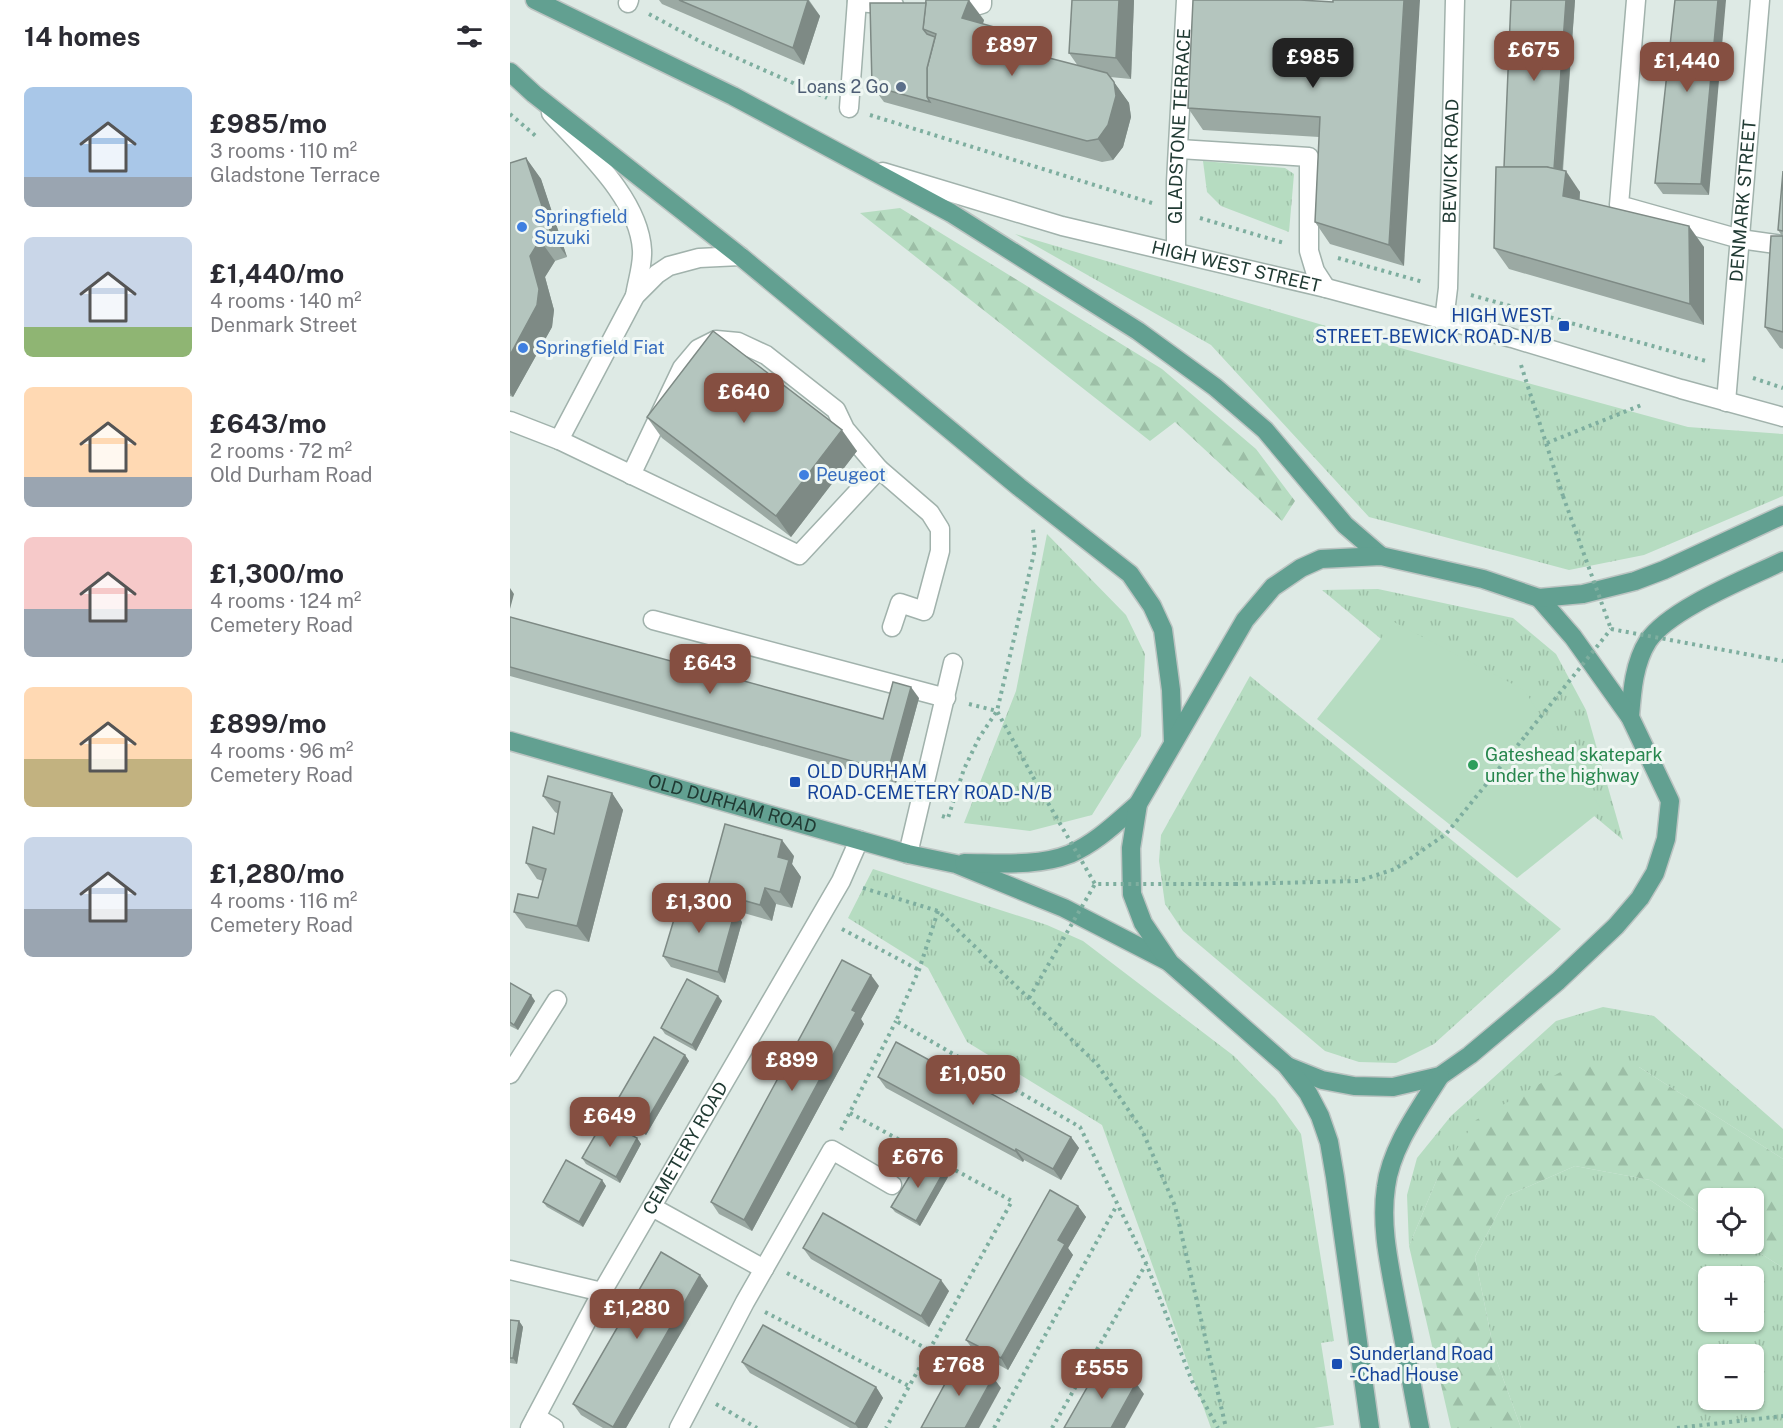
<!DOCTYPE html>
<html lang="en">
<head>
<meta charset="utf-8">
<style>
	body { margin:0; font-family:"Public Sans",sans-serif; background:#f2f2f3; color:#2b2b33; height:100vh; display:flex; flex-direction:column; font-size:22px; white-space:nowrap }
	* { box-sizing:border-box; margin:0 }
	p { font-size:20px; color:#7c7c81 }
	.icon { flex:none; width:33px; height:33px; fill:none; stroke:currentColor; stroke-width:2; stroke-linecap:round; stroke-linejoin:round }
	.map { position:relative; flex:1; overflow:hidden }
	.details { display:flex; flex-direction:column; background:#fff; width:510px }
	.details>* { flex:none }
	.tools { position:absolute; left:1188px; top:1188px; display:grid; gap:12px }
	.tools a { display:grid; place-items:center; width:66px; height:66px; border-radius:9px; background:#fff; box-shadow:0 2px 4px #0004; font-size:30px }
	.price { position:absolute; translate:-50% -51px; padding:0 14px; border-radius:12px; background:#854f41; color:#fff; font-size:20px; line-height:39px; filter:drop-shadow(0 2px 3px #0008) }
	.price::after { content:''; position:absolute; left:50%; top:36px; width:18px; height:14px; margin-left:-9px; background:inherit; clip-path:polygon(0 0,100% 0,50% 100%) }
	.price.on { background:#222; color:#fff }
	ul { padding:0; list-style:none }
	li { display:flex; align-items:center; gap:18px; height:150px; padding:0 24px }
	li span { display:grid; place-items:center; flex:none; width:168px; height:120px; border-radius:9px; color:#555 }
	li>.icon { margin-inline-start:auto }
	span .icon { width:72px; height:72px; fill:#fffc; stroke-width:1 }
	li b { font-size:26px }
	h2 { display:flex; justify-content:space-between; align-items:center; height:72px; padding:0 24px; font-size:26px }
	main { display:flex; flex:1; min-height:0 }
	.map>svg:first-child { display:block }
	.grass { fill:url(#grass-tufts); fill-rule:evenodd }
	.forest { fill:url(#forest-firs) }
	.pitch { fill:#b6dcc1 }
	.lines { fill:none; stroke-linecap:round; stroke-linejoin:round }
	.minor-casing { stroke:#a1b2ac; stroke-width:21 }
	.major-casing { stroke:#bcc4c2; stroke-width:21 }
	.path { stroke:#7eae9f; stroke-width:4; stroke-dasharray:3 4.5; stroke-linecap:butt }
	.minor { stroke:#fff; stroke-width:18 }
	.major { stroke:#62a091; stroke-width:18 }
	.path-bridge { stroke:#7eae9f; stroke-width:4; stroke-dasharray:3 4.5; stroke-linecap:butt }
	.wall { fill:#9ba9a3 }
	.shaded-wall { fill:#7e8a85 }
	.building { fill:#b4c5be; stroke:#7e8a85; stroke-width:1.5 }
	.service-dot { fill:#5c6f8a; stroke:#eff7f3; stroke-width:2 }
	.shop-dot { fill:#3f7fe0; stroke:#eff7f3; stroke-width:2 }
	.transit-dot { fill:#1a4fb4; stroke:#eff7f3; stroke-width:2 }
	.leisure-dot { fill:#2e9e5b; stroke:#eff7f3; stroke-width:2 }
	.labels { text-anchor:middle; stroke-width:6; stroke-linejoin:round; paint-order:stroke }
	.service-label { font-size:18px; fill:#4e5e75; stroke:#eff7f3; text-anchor:end }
	.street-label { font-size:18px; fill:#203a33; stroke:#eff7f3 }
	.shop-label { font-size:18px; fill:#366cbe; stroke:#eff7f3; text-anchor:start }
	.transit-label { font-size:18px; fill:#164399; stroke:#eff7f3; text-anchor:start }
	.leisure-label { font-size:18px; fill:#27864d; stroke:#eff7f3; text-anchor:start }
</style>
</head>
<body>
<main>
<section class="details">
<h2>14 homes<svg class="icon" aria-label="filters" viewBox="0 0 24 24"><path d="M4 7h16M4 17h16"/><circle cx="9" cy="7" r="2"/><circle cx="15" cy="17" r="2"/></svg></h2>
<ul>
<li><span style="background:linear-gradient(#a9c7e8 75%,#9aa5b1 0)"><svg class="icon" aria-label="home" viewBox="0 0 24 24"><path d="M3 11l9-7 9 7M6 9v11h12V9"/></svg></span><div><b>£985/mo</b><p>3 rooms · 110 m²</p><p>Gladstone Terrace</p></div></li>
<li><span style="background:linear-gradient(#c9d6e8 75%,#8fb573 0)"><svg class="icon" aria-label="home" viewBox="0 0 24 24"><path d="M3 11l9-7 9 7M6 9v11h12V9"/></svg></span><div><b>£1,440/mo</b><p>4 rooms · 140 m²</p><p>Denmark Street</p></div></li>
<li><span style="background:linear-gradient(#ffd9b3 75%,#9aa5b1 0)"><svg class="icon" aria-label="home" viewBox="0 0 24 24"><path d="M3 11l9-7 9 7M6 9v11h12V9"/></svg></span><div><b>£643/mo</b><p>2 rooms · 72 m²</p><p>Old Durham Road</p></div></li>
<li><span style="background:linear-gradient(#f6c9c9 60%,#9aa5b1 0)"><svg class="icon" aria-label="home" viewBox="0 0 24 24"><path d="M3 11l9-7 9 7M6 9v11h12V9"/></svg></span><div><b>£1,300/mo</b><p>4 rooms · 124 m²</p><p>Cemetery Road</p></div></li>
<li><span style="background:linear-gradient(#ffd9b3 60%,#c2b280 0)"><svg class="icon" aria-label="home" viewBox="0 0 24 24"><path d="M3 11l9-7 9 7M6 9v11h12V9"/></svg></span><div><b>£899/mo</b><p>4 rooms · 96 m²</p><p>Cemetery Road</p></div></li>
<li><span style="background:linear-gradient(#c9d6e8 60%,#9aa5b1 0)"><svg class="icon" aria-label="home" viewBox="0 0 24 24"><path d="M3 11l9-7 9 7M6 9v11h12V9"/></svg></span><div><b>£1,280/mo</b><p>4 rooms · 116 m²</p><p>Cemetery Road</p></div></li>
</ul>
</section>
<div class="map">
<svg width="1273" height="1428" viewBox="0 0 1273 1428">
	<defs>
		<pattern id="grass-tufts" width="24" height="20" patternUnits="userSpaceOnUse" patternTransform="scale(1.5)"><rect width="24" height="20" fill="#b6dcc1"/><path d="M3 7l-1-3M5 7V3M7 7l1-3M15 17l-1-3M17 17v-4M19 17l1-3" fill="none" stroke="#9cbea6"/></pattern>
		<pattern id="forest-firs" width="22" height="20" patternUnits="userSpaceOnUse" patternTransform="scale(1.5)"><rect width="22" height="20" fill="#b6dcc1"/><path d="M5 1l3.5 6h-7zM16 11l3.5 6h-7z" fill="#9cbea6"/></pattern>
	</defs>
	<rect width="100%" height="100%" fill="#deeae5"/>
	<!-- grass -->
	<g class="grass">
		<polygon points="693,161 775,168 784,174 779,232 711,206 697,192"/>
		<polygon points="505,234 894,349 1178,427 1273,434 1273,496 1134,555 1059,570 859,517 701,345"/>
		<polygon points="537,534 616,615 635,654 631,736 582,815 520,831 454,823 506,691"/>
		<polygon points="868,589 1003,618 1046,654 1076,710 1113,840 812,590"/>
		<polygon points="740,676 1051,929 924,1044 886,1063 849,1062 815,1051 673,931 655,904 649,861 651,835"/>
		<polygon points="363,869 537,925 573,941 724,1056 765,1098 791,1134 824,1341 811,1343 824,1425 804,1428 701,1428 592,1125 457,1042 418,968 338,918"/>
		<polygon points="1093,1007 1144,1016 1273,1129 1273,1159 1129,1067 927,1179 899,1246 897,1195 907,1158 941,1116 1046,1021"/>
		<path d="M1065 1166 1140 1180 1198 1219V1244H1236L1273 1268V1428H1011L985 1356 965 1257 997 1196ZM1198 1276H1244V1322H1198ZM1198 1354H1244V1400H1198Z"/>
	</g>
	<!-- forest -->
	<g class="forest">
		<polygon points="390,208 652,369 746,449 785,501 772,521 665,422 640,441 350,213"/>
		<polygon points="1070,1061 1129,1067 1273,1159 1273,1268 1236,1244 1244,1244 1244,1198 1198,1198 1198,1219 1140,1180 1065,1166 997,1196 965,1257 985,1356 1011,1428 941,1428 899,1246 927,1179 966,1120"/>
	</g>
	<!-- pitch -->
	<polygon class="pitch" points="884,622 1014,690 1092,810 1007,878 807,719"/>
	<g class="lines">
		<!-- minor casing -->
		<g class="minor-casing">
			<g id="minor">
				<polyline points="1126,0 1109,205 1230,239 1273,245"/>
				<polyline points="347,2 384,5"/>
				<polyline points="118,3 119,0"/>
				<polyline points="441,8 455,9 472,4 472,0"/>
				<polyline points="339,108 347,0"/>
				<path d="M41 113C74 150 129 198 132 250 133 265 127 282 125 296"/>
				<polyline points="669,149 799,157 799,251 805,271 816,288"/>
				<path id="s1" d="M373 172 552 226 816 288 1002 338 1171 389 1273 417"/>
				<path id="s2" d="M666 252V182L676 0"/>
				<path id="s3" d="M934 321 938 288 945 0"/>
				<path id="s4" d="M1216 402 1250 0"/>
				<polyline points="0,421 49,440 289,555 369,469"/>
				<polyline points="49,440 125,296 147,274 159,266 189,258 230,256"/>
				<polyline points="121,475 172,368 188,349 206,340 228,342 256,355 326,410 335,429 369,469 420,513 430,529 430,551 414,611 390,603 382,627"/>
				<polyline points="143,620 436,698"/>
				<polyline points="398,854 443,663"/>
				<polyline points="0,1074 47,1000"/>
				<polyline points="142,1207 254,1269"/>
				<polyline points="0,1270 92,1292"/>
				<polyline points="26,1417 44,1428"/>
				<path id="s5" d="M20 1428 92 1292 331 881 349 840"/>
				<polyline points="169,1428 235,1302 322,1150 382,1185"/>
			</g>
		</g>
		<!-- major casing -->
		<g class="major-casing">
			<g id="major">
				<polyline points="25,0 223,96 441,213 628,331 705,387 755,430 835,525 871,556"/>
				<polyline points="0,72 24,94 230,256 509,487 620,574 642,606 653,630 661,690 663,742"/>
				<path d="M1120 717C1122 691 1124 663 1138 641 1159 609 1238 578 1273 561"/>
				<path id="s6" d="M0 741 398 854 446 864 554 908 659 962"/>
				<path d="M454 863C488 863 527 867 560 854 586 843 607 822 628 804"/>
				<polyline points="777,1066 812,1080 844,1086 883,1087 930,1076 960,1055 1048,981 1106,926 1130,898 1145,873 1156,839 1160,801 1120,717 1063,637 1029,598"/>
				<polyline points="860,1428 825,1177 819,1142 810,1116 798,1093 776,1065 660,963 633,923 622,894 621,848 628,804 735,620 763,587 791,568 811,559 871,556 973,579 1029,598 1073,594 1125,581 1154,570 1273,515"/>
				<path d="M910 1428C902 1387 895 1346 887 1306 880 1267 870 1227 876 1187 881 1147 909 1110 930 1076"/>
			</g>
		</g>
		<!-- path -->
		<g class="path">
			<polyline points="139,14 193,43 317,98"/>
			<polyline points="0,114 27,137"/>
			<polyline points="360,115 642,203"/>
			<polyline points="690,218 774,243"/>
			<polyline points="828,258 913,282"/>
			<polyline points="961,295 1196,361"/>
			<polyline points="1011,365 1053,496"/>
			<polyline points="1243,378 1273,388"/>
			<polyline points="1037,443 1134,404"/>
			<polyline points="1257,658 1273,661"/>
			<polyline points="459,704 487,711 523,777"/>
			<polyline points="432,816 438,818 454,769 469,738 487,711 525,549 523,529"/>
			<polyline points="725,884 848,881 885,869 936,834 1016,735"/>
			<polyline points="353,888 428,911 587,1064 632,1130 665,1206 716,1428"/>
			<polyline points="428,911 409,970 386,1021 570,1127 636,1263 682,1381 708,1428"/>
			<polyline points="332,929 409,970"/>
			<polyline points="340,1113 502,1201 376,1428"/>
			<polyline points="331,1130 386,1021"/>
			<polyline points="277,1273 419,1350"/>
			<polyline points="255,1312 399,1386"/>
			<polyline points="206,1404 247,1428"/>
			<polyline points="484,1428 607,1205"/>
			<polyline points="542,1428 636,1264"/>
			<polyline points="1167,1428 1273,1416"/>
		</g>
		<!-- minor -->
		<use href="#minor" class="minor"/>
		<!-- major -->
		<use href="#major" class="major"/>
		<!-- path-bridge -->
		<g class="path-bridge">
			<polyline points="1053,496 1101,629"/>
			<polyline points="1101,629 1257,658"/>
			<polyline points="1016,735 1101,629"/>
			<polyline points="523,777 585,884"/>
			<polyline points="519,998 585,884 725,884"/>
		</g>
	</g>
	<!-- wall -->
	<g class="wall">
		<polygon points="149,0 299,0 310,16 294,65 152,4"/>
		<polygon points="624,0 621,79 600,77 619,103 621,117 613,147 603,160 592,162 374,102 362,86 360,3 474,20 473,24 516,36 530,56 568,66 559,53"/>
		<polygon points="790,0 894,266 820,244 805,222 809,137 693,130 678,108"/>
		<polygon points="1001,0 1065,0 1053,171 1070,192 1070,200 1194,247 1194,325 999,269 984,248 994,167"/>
		<polygon points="1165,0 1199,195 1153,194 1145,183"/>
		<polygon points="16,158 31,179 57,257 45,261 35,277 44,310 42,327 3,397 0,396 0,163"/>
		<polygon points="1273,171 1273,349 1270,348 1255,327 1272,236 1268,230"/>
		<polygon points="137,417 347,451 281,537 152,438"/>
		<polygon points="0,617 373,719 409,698 386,783 0,676"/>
		<polygon points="102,793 113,810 79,942 16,928 4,912 28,898 33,881 27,879 16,863 44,834 48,814 45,812 33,796"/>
		<polygon points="284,856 282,864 291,877 282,908 266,904 262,921 209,906 197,890"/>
		<polygon points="232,922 215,983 161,967 153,956"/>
		<polygon points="0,983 25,1001 8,1030 0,1026"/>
		<polygon points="369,986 351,1019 354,1024 242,1231 209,1214 201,1202"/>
		<polygon points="208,996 212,1001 186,1051 155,1034 151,1028"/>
		<polygon points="175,1055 179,1061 136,1135 105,1117 101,1111"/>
		<polygon points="368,1077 561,1137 569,1148 551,1180 514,1160 513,1162 376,1088"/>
		<polygon points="127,1138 131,1144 110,1183 76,1164 72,1158"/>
		<polygon points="438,1177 410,1226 385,1212 381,1207"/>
		<polygon points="92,1180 96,1186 73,1227 37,1207 33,1202"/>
		<polygon points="568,1206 576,1217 558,1248 563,1255 498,1370 464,1351 456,1340"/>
		<polygon points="293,1248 439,1291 419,1327 301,1259"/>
		<polygon points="190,1275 198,1286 116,1428 93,1428 71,1415 63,1404"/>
		<polygon points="0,1320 9,1321 13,1327 7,1364 0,1363"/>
		<polygon points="232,1362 366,1387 373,1398 357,1428 340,1428 240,1373"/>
	</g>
	<!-- shaded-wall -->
	<g class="shaded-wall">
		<polygon points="298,0 310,16 294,65 283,48"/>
		<polygon points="459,0 474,20 467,40 452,18"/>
		<polygon points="609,0 624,0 621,79 606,58"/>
		<polygon points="894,0 910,0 894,266 879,245"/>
		<polygon points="1056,0 1065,0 1051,188 1044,177"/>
		<polygon points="1208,0 1216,0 1199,195 1191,184"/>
		<polygon points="516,36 531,57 512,51"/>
		<polygon points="604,82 619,103 621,117 613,147 603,160 588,139"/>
		<polygon points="16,158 31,179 57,257 42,236"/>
		<polygon points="1056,171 1070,192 1067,217 1053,196"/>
		<polygon points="1179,226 1194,247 1194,325 1180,304"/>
		<polygon points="30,240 45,261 35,277 44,310 42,327 3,397 0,393 0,355 20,256"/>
		<polygon points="332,430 347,451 281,537 266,516"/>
		<polygon points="0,588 4,594 0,609"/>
		<polygon points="401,687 409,698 386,783 378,771"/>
		<polygon points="102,793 113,810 79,942 67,926"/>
		<polygon points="272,840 284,856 282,864 291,877 282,908 270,892 268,857"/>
		<polygon points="255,888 266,904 262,921 250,905"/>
		<polygon points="225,911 232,922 215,983 208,972"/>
		<polygon points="361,975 369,986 351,1019 354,1024 242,1231 234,1220 342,1010"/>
		<polygon points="21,995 25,1001 8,1030 4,1025"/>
		<polygon points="208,996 212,1001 186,1051 182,1045"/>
		<polygon points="175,1055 179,1061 136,1135 132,1129"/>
		<polygon points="561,1137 569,1148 551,1180 543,1169"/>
		<polygon points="127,1138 131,1144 110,1183 106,1177"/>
		<polygon points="506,1149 514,1160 513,1162 505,1151"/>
		<polygon points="434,1171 438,1177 410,1226 406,1221"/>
		<polygon points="92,1180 96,1186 73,1227 69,1222"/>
		<polygon points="568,1206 576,1217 558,1248 563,1255 498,1370 491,1358 548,1240"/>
		<polygon points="190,1275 198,1286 116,1428 104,1428 103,1427"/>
		<polygon points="431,1280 439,1291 419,1327 411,1316"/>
		<polygon points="9,1321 13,1327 7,1364 3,1358"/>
		<polygon points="483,1377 491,1388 469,1428 455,1428"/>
		<polygon points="626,1383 634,1394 615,1428 601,1428"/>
		<polygon points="366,1387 373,1398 357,1428 348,1428 345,1424"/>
	</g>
	<!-- building -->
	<g class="building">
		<polygon points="169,0 298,0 283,48"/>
		<polygon points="416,0 459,0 452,18 516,36 512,51 597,73 604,82 606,96 598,125 588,139 577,141 417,97 417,68 426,34 413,29"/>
		<polygon points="562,0 609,0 606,58 559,53"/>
		<polygon points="683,0 790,0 823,2 823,0 894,0 879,245 805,222 810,117 678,108"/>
		<polygon points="1001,0 1056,0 1044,169 1037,167 994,167"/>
		<polygon points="1165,0 1208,0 1191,184 1145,183"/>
		<polygon points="360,3 416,3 413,29 417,34 425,37 417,68 417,97 420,102 362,86"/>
		<polygon points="16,158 42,236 30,240 20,256 29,289 27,305 0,355 0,163"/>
		<polygon points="986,167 1037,167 1056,171 1053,196 1179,226 1180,304 984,248"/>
		<polygon points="1273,171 1273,231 1268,230"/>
		<polygon points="1261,236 1273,236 1273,332 1255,327"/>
		<polygon points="203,331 332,430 266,516 137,417"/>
		<polygon points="0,617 373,719 383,682 401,687 378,771 0,667"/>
		<polygon points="38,776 102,793 67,926 4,912 8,894 28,898 36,869 16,863 23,827 44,834 50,802 33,796"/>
		<polygon points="215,824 272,840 268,857 279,860 270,892 255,888 250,905 197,890"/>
		<polygon points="171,896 225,911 208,972 153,956"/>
		<polygon points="332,960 361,975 342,1010 346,1012 234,1220 201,1202"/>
		<polygon points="177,979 208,996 182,1045 151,1028"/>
		<polygon points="0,983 21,995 4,1025 0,1022"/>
		<polygon points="144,1037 175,1055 132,1129 101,1111"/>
		<polygon points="386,1042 561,1137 543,1169 506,1149 505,1151 368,1077"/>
		<polygon points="94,1120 127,1138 106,1177 72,1158"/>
		<polygon points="411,1157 434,1171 406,1221 381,1207"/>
		<polygon points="56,1160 92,1180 69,1222 33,1202"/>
		<polygon points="540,1190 568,1206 548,1240 555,1244 491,1358 456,1340"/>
		<polygon points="313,1213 431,1280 411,1316 293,1248"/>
		<polygon points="151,1252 190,1275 103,1427 63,1404"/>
		<polygon points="0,1320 9,1321 3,1358 0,1358"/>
		<polygon points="253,1325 366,1387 345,1424 232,1362"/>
		<polygon points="449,1358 483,1377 455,1428 411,1428"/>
		<polygon points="591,1363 626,1383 601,1428 554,1428"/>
	</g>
	<!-- markers -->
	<circle class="service-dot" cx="391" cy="87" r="6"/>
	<g class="shop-dot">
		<circle cx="12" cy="227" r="6"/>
		<circle cx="13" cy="348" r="6"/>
		<circle cx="294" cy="475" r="6"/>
	</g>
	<g class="transit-dot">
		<rect x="1048" y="320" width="12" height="12" rx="3"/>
		<rect x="279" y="776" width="12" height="12" rx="3"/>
		<rect x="821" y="1358" width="12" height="12" rx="3"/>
	</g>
	<circle class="leisure-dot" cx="963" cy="765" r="6"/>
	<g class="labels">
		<!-- service labels -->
		<g class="service-label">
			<text x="379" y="93">Loans 2 Go</text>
		</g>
		<!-- street labels -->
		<g class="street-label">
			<text dy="6" stroke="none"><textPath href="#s2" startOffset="126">GLADSTONE TERRACE</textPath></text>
			<text dy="6" stroke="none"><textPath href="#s3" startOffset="160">BEWICK ROAD</textPath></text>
			<text dy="6" stroke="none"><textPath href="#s4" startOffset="202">DENMARK STREET</textPath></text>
			<text dy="6" stroke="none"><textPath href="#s1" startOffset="366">HIGH WEST STREET</textPath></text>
			<text dy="6" stroke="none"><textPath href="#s6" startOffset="231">OLD DURHAM ROAD</textPath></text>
			<text dy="6" stroke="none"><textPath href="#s5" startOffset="320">CEMETERY ROAD</textPath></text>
		</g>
		<!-- shop labels -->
		<g class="shop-label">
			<text x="24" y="223">Springfield<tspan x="24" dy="21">Suzuki</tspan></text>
			<text x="25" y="354">Springfield Fiat</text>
			<text x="306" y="481">Peugeot</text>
		</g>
		<!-- transit labels -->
		<g class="transit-label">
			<text x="1042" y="322" text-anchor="end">HIGH WEST<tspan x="1042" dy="21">STREET-BEWICK ROAD-N/B</tspan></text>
			<text x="297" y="778">OLD DURHAM<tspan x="297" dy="21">ROAD-CEMETERY ROAD-N/B</tspan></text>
			<text x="839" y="1360">Sunderland Road<tspan x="839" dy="21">- Chad House</tspan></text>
		</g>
		<!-- leisure labels -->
		<g class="leisure-label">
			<text x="975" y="761">Gateshead skatepark<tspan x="975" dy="21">under the highway</tspan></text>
		</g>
	</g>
</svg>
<div class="tools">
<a><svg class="icon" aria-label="locate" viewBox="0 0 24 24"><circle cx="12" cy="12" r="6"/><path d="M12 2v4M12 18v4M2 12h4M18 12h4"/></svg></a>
<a>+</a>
<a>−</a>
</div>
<b class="price" style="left:502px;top:77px">£897</b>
<b class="price" style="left:1024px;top:82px">£675</b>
<b class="price on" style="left:803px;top:89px">£985</b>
<b class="price" style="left:1177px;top:93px">£1,440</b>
<b class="price" style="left:234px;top:424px">£640</b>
<b class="price" style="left:200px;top:695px">£643</b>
<b class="price" style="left:189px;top:934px">£1,300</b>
<b class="price" style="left:282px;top:1092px">£899</b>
<b class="price" style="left:463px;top:1106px">£1,050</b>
<b class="price" style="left:100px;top:1148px">£649</b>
<b class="price" style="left:408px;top:1189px">£676</b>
<b class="price" style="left:127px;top:1340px">£1,280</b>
<b class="price" style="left:449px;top:1397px">£768</b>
<b class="price" style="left:592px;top:1400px">£555</b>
</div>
</main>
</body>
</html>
